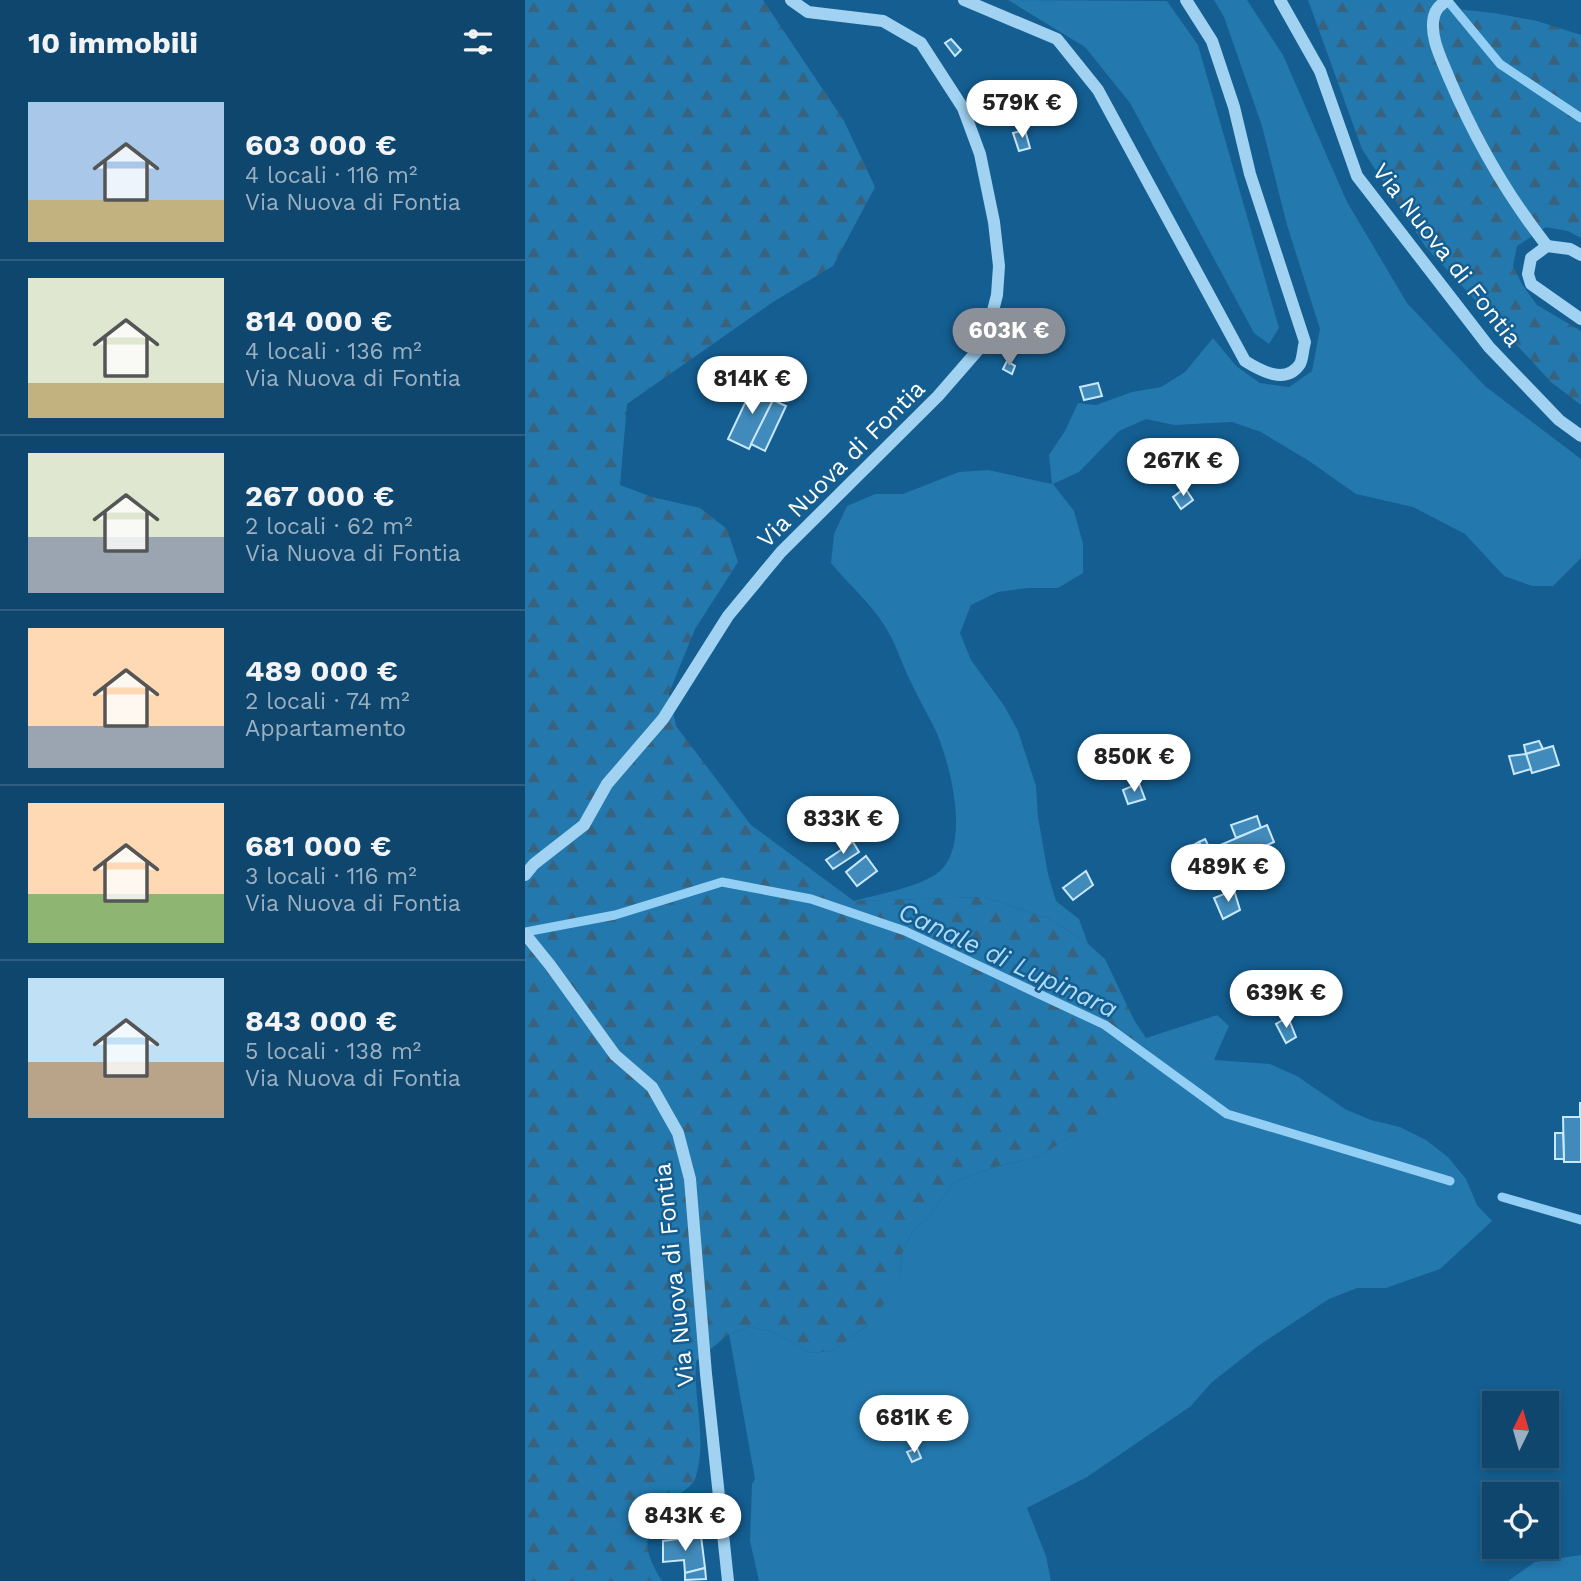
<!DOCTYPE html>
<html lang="it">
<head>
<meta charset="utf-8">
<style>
	body { margin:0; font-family:"Work Sans",sans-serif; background:#1d5075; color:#f1f3f6; height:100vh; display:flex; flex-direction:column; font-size:26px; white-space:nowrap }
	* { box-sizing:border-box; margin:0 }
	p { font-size:23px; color:#9bb1c2 }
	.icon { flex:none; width:38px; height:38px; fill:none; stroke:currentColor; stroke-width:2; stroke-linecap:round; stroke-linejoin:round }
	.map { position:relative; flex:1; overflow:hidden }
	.drawer { display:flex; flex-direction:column; background:#0f466d; width:525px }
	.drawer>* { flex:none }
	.needle { width:46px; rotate:5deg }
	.fabs { position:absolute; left:957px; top:1391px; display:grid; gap:14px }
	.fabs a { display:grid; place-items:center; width:77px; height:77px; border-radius:0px; background:#0f466d; box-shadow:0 4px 10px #0003,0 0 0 2px #2f5e80; font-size:35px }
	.price { position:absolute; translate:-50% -60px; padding:0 16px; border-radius:24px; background:#fff; color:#222; font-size:23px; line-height:46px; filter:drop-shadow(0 2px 4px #0008) }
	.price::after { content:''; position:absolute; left:50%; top:42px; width:21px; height:16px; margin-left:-10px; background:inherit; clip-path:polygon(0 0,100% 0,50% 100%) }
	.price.selected { background:#8c9099; color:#fff }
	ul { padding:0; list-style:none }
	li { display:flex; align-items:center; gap:21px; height:175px; padding:0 28px }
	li+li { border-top:2px solid #2f5e80 }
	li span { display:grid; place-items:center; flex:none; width:196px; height:140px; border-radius:0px; color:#555 }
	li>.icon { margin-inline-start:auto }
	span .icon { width:84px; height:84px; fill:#fffc; stroke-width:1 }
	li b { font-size:30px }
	h2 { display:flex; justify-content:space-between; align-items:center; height:84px; padding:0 28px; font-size:30px }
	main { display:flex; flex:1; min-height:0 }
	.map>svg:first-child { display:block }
	.grass { fill:#2378ae }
	.forest { fill:url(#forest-firs) }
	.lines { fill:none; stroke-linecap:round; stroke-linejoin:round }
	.stream { stroke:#93cff4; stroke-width:9 }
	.building { fill:#418bbc; stroke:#c8e8fc; stroke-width:2 }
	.minor { stroke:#a1d2f1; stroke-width:12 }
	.labels { text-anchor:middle; stroke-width:5; stroke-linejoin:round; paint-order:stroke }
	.street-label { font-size:24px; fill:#fff; stroke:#145e91 }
	.water-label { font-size:26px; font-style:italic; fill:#addbf8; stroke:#145e91 }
</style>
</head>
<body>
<main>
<section class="drawer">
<h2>10 immobili<svg class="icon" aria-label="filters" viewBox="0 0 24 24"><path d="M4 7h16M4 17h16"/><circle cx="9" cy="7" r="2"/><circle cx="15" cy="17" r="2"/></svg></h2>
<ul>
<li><span style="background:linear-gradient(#a9c7e8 70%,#c2b280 0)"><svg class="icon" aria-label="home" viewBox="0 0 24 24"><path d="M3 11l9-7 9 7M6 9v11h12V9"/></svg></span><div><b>603 000 €</b><p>4 locali · 116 m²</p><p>Via Nuova di Fontia</p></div></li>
<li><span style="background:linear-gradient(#dfe7d0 75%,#c2b280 0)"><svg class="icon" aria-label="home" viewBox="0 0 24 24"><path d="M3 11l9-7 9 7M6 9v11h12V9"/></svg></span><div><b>814 000 €</b><p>4 locali · 136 m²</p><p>Via Nuova di Fontia</p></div></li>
<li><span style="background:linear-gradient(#dfe7d0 60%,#9aa5b1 0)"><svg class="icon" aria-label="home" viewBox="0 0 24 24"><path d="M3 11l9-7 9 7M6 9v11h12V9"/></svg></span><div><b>267 000 €</b><p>2 locali · 62 m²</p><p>Via Nuova di Fontia</p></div></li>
<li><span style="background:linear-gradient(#ffd9b3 70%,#9aa5b1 0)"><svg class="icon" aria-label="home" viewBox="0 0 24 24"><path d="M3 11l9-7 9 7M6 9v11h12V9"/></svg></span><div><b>489 000 €</b><p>2 locali · 74 m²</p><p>Appartamento</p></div></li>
<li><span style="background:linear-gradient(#ffd9b3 65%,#8fb573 0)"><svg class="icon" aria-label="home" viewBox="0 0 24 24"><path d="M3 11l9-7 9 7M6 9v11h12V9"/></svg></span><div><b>681 000 €</b><p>3 locali · 116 m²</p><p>Via Nuova di Fontia</p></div></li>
<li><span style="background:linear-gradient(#bfe0f5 60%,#b9a48a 0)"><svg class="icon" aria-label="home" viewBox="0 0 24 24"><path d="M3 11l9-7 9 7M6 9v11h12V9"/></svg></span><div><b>843 000 €</b><p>5 locali · 138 m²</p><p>Via Nuova di Fontia</p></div></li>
</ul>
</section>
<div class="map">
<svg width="1056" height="1581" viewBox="0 0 1056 1581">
	<defs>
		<pattern id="forest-firs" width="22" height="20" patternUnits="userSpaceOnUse" patternTransform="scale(1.75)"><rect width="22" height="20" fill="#2378ae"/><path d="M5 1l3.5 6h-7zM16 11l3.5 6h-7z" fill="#38627d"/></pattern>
	</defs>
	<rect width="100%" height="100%" fill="#145e91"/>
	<!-- grass -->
	<g class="grass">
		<polygon points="483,0 642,1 673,45 754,328 744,344 729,333 605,103 560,47"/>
		<path d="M689 0H722L758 55 822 202 882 303 960 386 1056 459V558L1028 586H1007L979 576 940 534 888 507 831 494 784 461 736 432 707 422 649 425 621 419 594 431 554 472 528 484 549 511 558 544V573L533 588H503L473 592 446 605 435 633 446 660 480 707 493 731 511 786 513 817 523 874 531 901 554 919 563 944 525 919 459 897 329 901C350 895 399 886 415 871 446 843 425 762 410 729 401 711 391 694 383 676 376 661 370 642 361 628 346 603 324 585 306 563L309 534 322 506 350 494H378L434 472 463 470 527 484 524 455 540 431 553 403 571 405 607 392 636 387 660 372 688 338 711 366 735 383 764 387 787 371 795 329 762 225 737 126 699 17Z"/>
		<polygon points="692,1015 704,1026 689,1060 745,1064 772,1076 820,1109 846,1120 875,1127 901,1140 923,1157 941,1179 952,1205 967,1221 915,1269 861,1288 832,1288 804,1299 733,1346 686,1383 666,1406 562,1477 502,1508 521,1556 526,1581 234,1581 225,1541 227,1484 230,1479 204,1334 225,1327 246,1331 285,1353 306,1351 342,1326 375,1275 377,1253 387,1232 404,1217 429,1182 470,1167 513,1157 544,1137 620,1061 621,1038"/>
		<polygon points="1056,1555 1056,1581 983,1581 1010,1562"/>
	</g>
	<!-- forest -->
	<g class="forest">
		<path d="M0 0H238L319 121 350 187 308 266 248 302 102 404 95 485 127 497 175 508 202 529 213 562 170 629 144 693 151 726 226 825 329 901 459 897 525 919 563 944 580 959 609 1020 621 1038 620 1061 598 1096 544 1137 513 1157 470 1167 429 1182 404 1217 387 1232 377 1253 375 1275 366 1295 342 1326 306 1351 285 1353 246 1331 225 1327 204 1334 171 1361C168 1399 183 1442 170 1479 168 1485 160 1490 155 1494 121 1522 111 1541 137 1581H0Z"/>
		<polygon points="783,0 915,0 923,8 969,13 1012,21 1056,35 1056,238 1043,231 1021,227 992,246 988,266 998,286 1012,305 1056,331 1056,405 1026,382 900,246 837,149"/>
	</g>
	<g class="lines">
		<!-- stream -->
		<g class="stream">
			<polyline points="922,0 975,64 1056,118"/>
			<polyline points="0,932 90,915 197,882 286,899 380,931 580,1025 702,1114 925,1181"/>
			<polyline points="977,1197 1056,1220"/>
		</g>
	</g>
	<!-- building -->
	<g class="building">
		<polygon points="426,39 436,50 430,56 420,43"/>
		<polygon points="500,130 505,148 494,151 488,133"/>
		<polygon points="482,361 490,366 487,374 478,369"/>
		<polygon points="573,383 577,396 559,400 555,387"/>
		<polygon points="229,384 251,394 224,449 203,439"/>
		<polygon points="248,400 261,406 240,451 226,444"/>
		<polygon points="660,488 668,500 656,509 648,497"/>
		<polygon points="1014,741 1018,749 1001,754 999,745"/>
		<polygon points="1028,746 1034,765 1007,773 1001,754"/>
		<polygon points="1001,754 1006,769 989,774 984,756"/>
		<polygon points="614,783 620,799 603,804 598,790"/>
		<polygon points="732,816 736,828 711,838 706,825"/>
		<polygon points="742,825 749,842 688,870 679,852"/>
		<polygon points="680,839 685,849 679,852 674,842"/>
		<polygon points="328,842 334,852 308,869 301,860"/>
		<polygon points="674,842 680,856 671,860 665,847"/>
		<polygon points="341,856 352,871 332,886 321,872"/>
		<polygon points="561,871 568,885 548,900 538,888"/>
		<polygon points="709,890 715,910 698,919 689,898"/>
		<polygon points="763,1017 771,1037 761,1043 751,1024"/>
		<polygon points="1055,1103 1056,1103 1056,1162 1039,1162 1038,1117 1055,1117"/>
		<polygon points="1030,1133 1038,1133 1039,1159 1030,1159"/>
		<polygon points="392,1448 396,1458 387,1462 382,1452"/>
		<polygon points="176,1536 180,1568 160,1573 159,1560 138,1562 138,1541"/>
		<polygon points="180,1568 181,1579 160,1580 160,1573"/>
	</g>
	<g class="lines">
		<!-- minor -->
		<g class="minor">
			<path d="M439 0 532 39 573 90 720 361C736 371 761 385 775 364 778 358 778 348 780 342L725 174 709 107 687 41 661 0"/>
			<polyline points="755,0 795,71 832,176 964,347 1034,420 1056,436"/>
			<path d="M922 0C916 5 911 8 909 16 904 37 917 60 924 78 950 139 981 194 1022 246"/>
			<polyline points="1056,255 1045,249 1022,246 1006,258 1003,274 1006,284 1056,319"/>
			<polyline points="0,875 9,864 59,825 82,784 138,719 203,616 256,552 413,396 460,342 472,295 474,266 469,222 455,154 438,108 396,43 358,21 283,12 266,0"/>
			<polyline points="0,934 25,965 90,1055 127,1087 153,1133 165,1179 181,1374 203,1581"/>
		</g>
	</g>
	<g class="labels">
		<!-- street labels -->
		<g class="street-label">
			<text transform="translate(922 255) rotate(52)" y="8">Via Nuova di Fontia</text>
			<text transform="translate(316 464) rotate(-45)" y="8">Via Nuova di Fontia</text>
			<text transform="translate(149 1275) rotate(-96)" y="8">Via Nuova di Fontia</text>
		</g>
		<!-- water labels -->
		<g class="water-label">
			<text transform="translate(483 960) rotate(25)" y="9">Canale di Lupinara</text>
		</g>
	</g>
</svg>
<div class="fabs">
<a><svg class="needle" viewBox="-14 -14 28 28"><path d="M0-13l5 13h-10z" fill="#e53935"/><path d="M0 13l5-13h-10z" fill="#9bb1c2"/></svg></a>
<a><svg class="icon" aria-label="locate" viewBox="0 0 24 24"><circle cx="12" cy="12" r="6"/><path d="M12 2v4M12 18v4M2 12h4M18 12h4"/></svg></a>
</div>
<b class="price" style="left:497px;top:140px">579K €</b>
<b class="price selected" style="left:484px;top:368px">603K €</b>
<b class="price" style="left:227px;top:416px">814K €</b>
<b class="price" style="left:658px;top:498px">267K €</b>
<b class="price" style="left:609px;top:794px">850K €</b>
<b class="price" style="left:318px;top:856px">833K €</b>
<b class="price" style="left:703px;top:904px">489K €</b>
<b class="price" style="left:761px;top:1030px">639K €</b>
<b class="price" style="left:389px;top:1455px">681K €</b>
<b class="price" style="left:160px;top:1553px">843K €</b>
</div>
</main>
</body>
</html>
